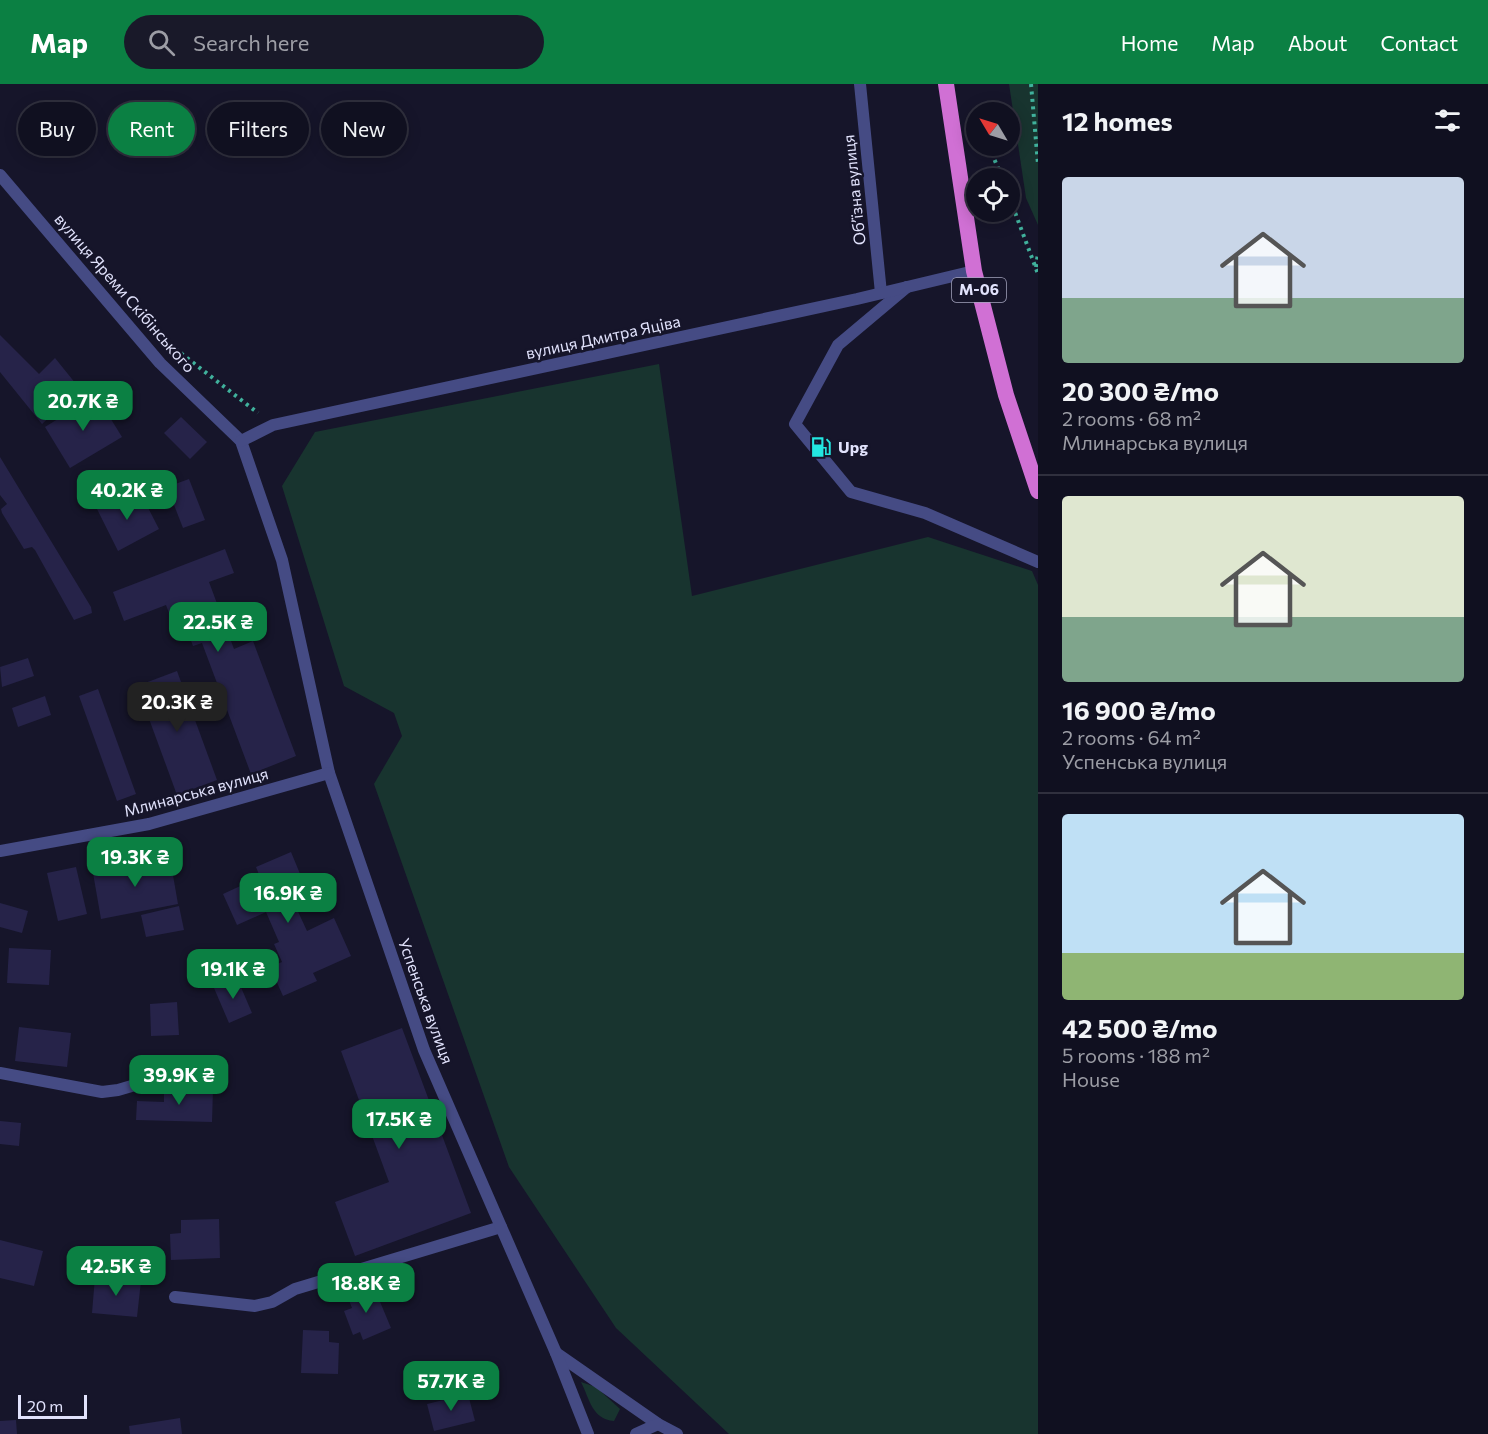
<!DOCTYPE html>
<html lang="en">
<head>
<meta charset="utf-8">
<style>
	body { margin:0; font-family:Commissioner,sans-serif; background:#191929; color:#f1f3f6; height:100vh; display:flex; flex-direction:column; font-size:22px; white-space:nowrap }
	* { box-sizing:border-box; margin:0 }
	p { font-size:20px; color:#9c9da5 }
	.icon { flex:none; width:33px; height:33px; fill:none; stroke:currentColor; stroke-width:2; stroke-linecap:round; stroke-linejoin:round }
	.map { position:relative; flex:1; overflow:hidden }
	.details { display:flex; flex-direction:column; background:#101020; width:450px }
	.details>* { flex:none }
	.banner { position:absolute; left:18px; top:18px; width:570px; height:54px; display:flex; gap:12px }
	.needle { width:39px; rotate:308deg }
	.buttons { position:absolute; left:966px; top:18px; display:grid; gap:12px }
	.buttons a { display:grid; place-items:center; width:54px; height:54px; border-radius:50%; background:#101020; box-shadow:0 3px 15px #0003,0 0 0 2px #30303e; font-size:30px }
	.scale { position:absolute; left:18px; bottom:15px; width:69px; box-sizing:border-box; padding-left:6px; border:3px solid #e1e2fc; border-top:0; font-size:16px; line-height:21px; white-space:nowrap; color:#e1e2fc; -webkit-text-stroke:4px #16152a; paint-order:stroke }
	.price { position:absolute; translate:-50% -51px; padding:0 14px; border-radius:12px; background:#0b8043; color:#fff; font-size:20px; line-height:39px; filter:drop-shadow(0 2px 3px #0008) }
	.price::after { content:''; position:absolute; left:50%; top:36px; width:18px; height:14px; margin-left:-9px; background:inherit; clip-path:polygon(0 0,100% 0,50% 100%) }
	.price.on { background:#222; color:#fff }
	ul { padding:0; list-style:none }
	li { display:grid; align-content:center; gap:12px; height:318px; padding:0 24px }
	li+li { border-top:2px solid #30303e }
	li span { display:grid; place-items:center; height:186px; border-radius:6px; color:#555 }
	li>.icon { margin-inline-start:auto }
	span .icon { width:108px; height:108px; fill:#fffc; stroke-width:1 }
	li b { font-size:26px }
	h2 { display:flex; justify-content:space-between; align-items:center; height:72px; padding:0 24px; font-size:26px }
	.chip { padding:0 21px; border-radius:27px; background:#101020; box-shadow:0 3px 15px #0003,0 0 0 2px #30303e; font-size:21px; line-height:54px }
	.chip.on { background:#0b8043; color:#fff }
	header { display:flex; align-items:center; gap:36px; box-sizing:border-box; height:84px; padding:0 30px; background:#0b8043; color:#fff }
	header strong { font-size:28px }
	nav { display:flex; gap:33px; margin-inline-start:auto; font-size:21px }
	.search { width:420px; height:54px; background:#191929; display:flex; align-items:center; gap:15px; box-sizing:border-box; padding:0 21px; border-radius:33px; color:#9c9da5; font-size:22px }
	main { display:flex; flex:1; min-height:0 }
	.map>svg:first-child { display:block }
	.green { fill:#18342f }
	.building { fill:#262349 }
	.lines { fill:none; stroke-linecap:round; stroke-linejoin:round }
	.path { stroke:#40b19c; stroke-width:4; stroke-dasharray:3 4.5; stroke-linecap:butt }
	.service { stroke:#454b84; stroke-width:12 }
	.minor { stroke:#454b84; stroke-width:12 }
	.trunk { stroke:#d070d4; stroke-width:16 }
	.labels { text-anchor:middle; stroke-width:5; stroke-linejoin:round; paint-order:stroke }
	.shield { fill:#16152a; stroke:#a4a4bd; stroke-width:1.5 }
	.shield-label { font-size:15px; font-weight:bold; fill:#e1e2fc }
	.street-label { font-size:16px; fill:#e1e2fc; stroke:#16152a }
	.poi-label { font-size:16px; font-weight:bold; fill:#e1e2fc; stroke:#16152a; text-anchor:start }
</style>
</head>
<body>
<header>
<strong>Map</strong>
<div class="search"><svg class="icon" aria-label="search" viewBox="0 0 24 24"><circle cx="10" cy="10" r="6"/><path d="M15 15l6 6"/></svg>Search here</div>
<nav><a>Home</a><a>Map</a><a>About</a><a>Contact</a></nav>
</header>
<main>
<div class="map">
<svg width="1038" height="1350" viewBox="0 0 1038 1350">
	<rect width="100%" height="100%" fill="#16152a"/>
	<!-- green -->
	<g class="green">
		<polygon points="1009,0 1038,0 1038,141 1026,114"/>
		<polygon points="659,280 692,512 928,453 1032,487 1038,501 1038,1350 729,1350 616,1244 509,1083 374,700 402,652 394,629 344,602 282,402 315,348"/>
		<path d="M581 1298 596 1303 620 1325 614 1337C592 1335 590 1316 581 1298Z"/>
	</g>
	<!-- building -->
	<g class="building">
		<polygon points="0,251 39,290 55,274 76,300 78,307 42,340 0,288"/>
		<polygon points="96,311 122,353 70,384 45,343"/>
		<polygon points="181,333 207,358 190,375 164,349"/>
		<polygon points="0,373 91,523 92,529 74,536 35,466 32,463 24,465 2,429 1,425 7,420 0,411"/>
		<polygon points="189,395 205,436 183,444 167,403"/>
		<polygon points="142,412 159,445 118,467 96,423 116,413 121,423"/>
		<polygon points="225,465 234,489 209,498 234,565 253,557 296,672 251,690 202,559 193,562 182,533 172,537 166,521 124,537 113,508"/>
		<polygon points="28,574 34,592 2,603 0,583"/>
		<polygon points="177,587 217,696 177,711 137,602"/>
		<polygon points="98,605 136,710 117,717 79,612"/>
		<polygon points="45,612 51,631 18,643 12,624"/>
		<polygon points="291,768 303,797 292,801 300,819 295,821 307,847 334,834 351,872 313,889 317,897 283,912 270,883 282,878 274,860 279,858 266,828 237,841 223,810 260,793 256,783"/>
		<polygon points="170,774 178,820 101,835 93,789"/>
		<polygon points="76,783 87,830 58,837 47,789"/>
		<polygon points="0,819 28,827 22,849 0,843"/>
		<polygon points="179,822 184,846 146,853 141,831"/>
		<polygon points="9,864 51,866 49,901 7,899"/>
		<polygon points="237,894 252,929 229,939 214,904"/>
		<polygon points="177,918 179,951 151,952 150,920"/>
		<polygon points="19,943 71,949 67,983 15,977"/>
		<polygon points="402,944 471,1129 355,1172 335,1118 389,1098 341,967"/>
		<polygon points="164,1004 213,1005 212,1038 136,1036 137,1017 164,1018"/>
		<polygon points="0,1037 21,1039 19,1062 0,1060"/>
		<polygon points="219,1135 220,1174 171,1176 170,1150 181,1149 181,1136"/>
		<polygon points="0,1156 43,1167 34,1202 0,1194"/>
		<polygon points="95,1193 141,1197 137,1233 92,1229"/>
		<polygon points="373,1201 391,1244 363,1256 360,1248 353,1251 344,1227 352,1224 347,1211"/>
		<polygon points="303,1246 329,1247 329,1258 339,1259 338,1290 301,1289"/>
		<polygon points="468,1310 475,1337 434,1347 427,1320"/>
		<polygon points="180,1334 182,1350 130,1350 129,1342"/>
		<polygon points="16,1336 17,1350 0,1350 0,1337"/>
	</g>
	<g class="lines">
		<!-- path -->
		<g class="path">
			<polyline points="1031,0 1038,80"/>
			<polyline points="989,62 1002,94"/>
			<polyline points="1010,115 1038,190"/>
			<polyline points="1036,183 1038,169"/>
			<polyline points="169,260 258,329"/>
		</g>
		<!-- service -->
		<g class="service">
			<polyline points="907,203 838,261 795,340 851,408 925,429 1038,478"/>
			<polyline points="0,989 102,1008 118,1006 152,996"/>
			<polyline points="175,1213 255,1222 272,1218 295,1205 501,1143"/>
			<polyline points="556,1269 658,1340 677,1350"/>
			<polyline points="636,1350 658,1340"/>
		</g>
		<!-- minor -->
		<g class="minor">
			<polyline points="860,0 881,209"/>
			<polyline points="0,91 160,279 241,357 282,476 329,689 424,966 556,1269 588,1350"/>
			<polyline points="241,357 273,341 857,215 974,187"/>
			<polyline points="0,767 149,740 329,689"/>
		</g>
		<!-- trunk -->
		<polyline class="trunk" points="946,0 974,187 1006,311 1038,407"/>
	</g>
	<!-- icons -->
	<defs>
		<g id="fuel-bare" transform="scale(1.62)"><path d="M-5.5-6h7V0h2V4h1.3V-2.5L3-4.5l.8-.8L6-3V5H2.5V1h-1V6h-7ZM-4.2-4.7v3.2H.2V-4.7Z" fill="#23e6e1" stroke="#16152a" stroke-width="2.5" paint-order="stroke"/></g>
	</defs>
	<g fill-rule="evenodd">
		<use href="#fuel-bare" x="821" y="363"/>
	</g>
	<g class="labels">
		<!-- shield labels -->
		<rect class="shield" x="952" y="194" width="54" height="24" rx="4.5"/>
		<g class="shield-label">
			<text x="979" y="211">М-06</text>
		</g>
		<!-- street labels -->
		<g class="street-label">
			<text transform="translate(854 106) rotate(-96)" y="6">Обʼїзна вулиця</text>
			<text transform="translate(125 209) rotate(49)" y="6">вулиця Яреми Скібінського</text>
			<text transform="translate(603 253) rotate(-12)" y="6">вулиця Дмитра Яціва</text>
			<text transform="translate(196 708) rotate(-15)" y="6">Млинарська вулиця</text>
			<text transform="translate(426 917) rotate(70)" y="6">Успенська вулиця</text>
		</g>
		<!-- poi labels -->
		<g class="poi-label">
			<text x="838" y="369">Upg</text>
		</g>
	</g>
</svg>
<div class="buttons">
<a><svg class="needle" viewBox="-14 -14 28 28"><path d="M0-13l5 13h-10z" fill="#e53935"/><path d="M0 13l5-13h-10z" fill="#9c9da5"/></svg></a>
<a><svg class="icon" aria-label="locate" viewBox="0 0 24 24"><circle cx="12" cy="12" r="6"/><path d="M12 2v4M12 18v4M2 12h4M18 12h4"/></svg></a>
</div>
<div class="scale">20 m</div>
<b class="price" style="left:83px;top:348px">20.7K ₴</b>
<b class="price" style="left:127px;top:437px">40.2K ₴</b>
<b class="price" style="left:218px;top:569px">22.5K ₴</b>
<b class="price on" style="left:177px;top:649px">20.3K ₴</b>
<b class="price" style="left:135px;top:804px">19.3K ₴</b>
<b class="price" style="left:288px;top:840px">16.9K ₴</b>
<b class="price" style="left:233px;top:916px">19.1K ₴</b>
<b class="price" style="left:179px;top:1022px">39.9K ₴</b>
<b class="price" style="left:399px;top:1066px">17.5K ₴</b>
<b class="price" style="left:116px;top:1213px">42.5K ₴</b>
<b class="price" style="left:366px;top:1230px">18.8K ₴</b>
<b class="price" style="left:451px;top:1328px">57.7K ₴</b>
<div class="banner">
<a class="chip">Buy</a>
<a class="chip on">Rent</a>
<a class="chip">Filters</a>
<a class="chip">New</a>
</div>
</div>
<section class="details">
<h2>12 homes<svg class="icon" aria-label="filters" viewBox="0 0 24 24"><path d="M4 7h16M4 17h16"/><circle cx="9" cy="7" r="2"/><circle cx="15" cy="17" r="2"/></svg></h2>
<ul>
<li><span style="background:linear-gradient(#c9d6e8 65%,#7fa58c 0)"><svg class="icon" aria-label="home" viewBox="0 0 24 24"><path d="M3 11l9-7 9 7M6 9v11h12V9"/></svg></span><div><b>20 300 ₴/mo</b><p>2 rooms · 68 m²</p><p>Млинарська вулиця</p></div></li>
<li><span style="background:linear-gradient(#dfe7d0 65%,#7fa58c 0)"><svg class="icon" aria-label="home" viewBox="0 0 24 24"><path d="M3 11l9-7 9 7M6 9v11h12V9"/></svg></span><div><b>16 900 ₴/mo</b><p>2 rooms · 64 m²</p><p>Успенська вулиця</p></div></li>
<li><span style="background:linear-gradient(#bfe0f5 75%,#8fb573 0)"><svg class="icon" aria-label="home" viewBox="0 0 24 24"><path d="M3 11l9-7 9 7M6 9v11h12V9"/></svg></span><div><b>42 500 ₴/mo</b><p>5 rooms · 188 m²</p><p>House</p></div></li>
</ul>
</section>
</main>
</body>
</html>
